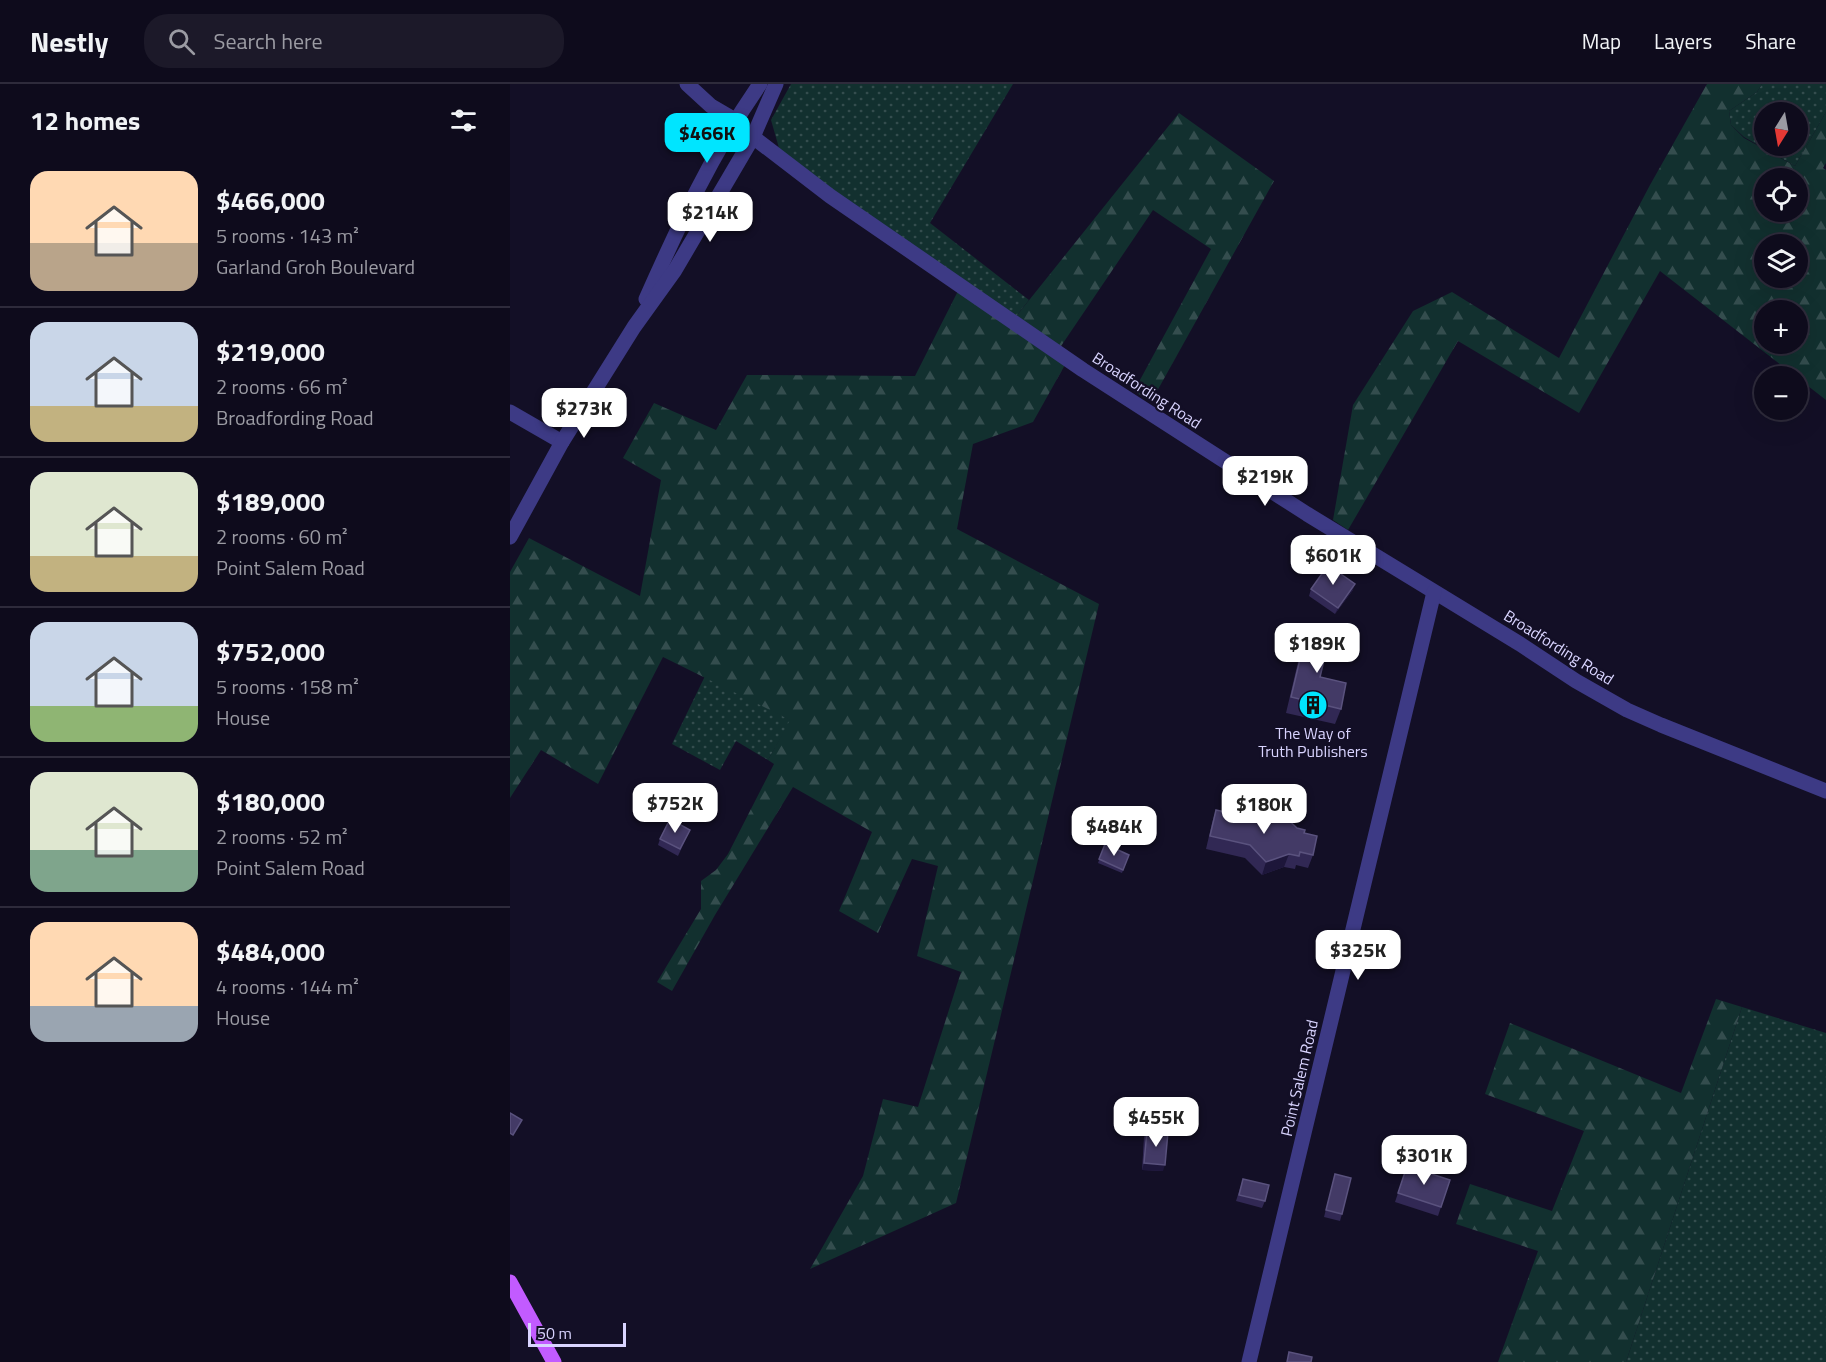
<!DOCTYPE html>
<html lang="en">
<head>
<meta charset="utf-8">
<style>
	body { margin:0; font-family:"Titillium Web",sans-serif; background:#1c1929; color:#f1f3f6; height:100vh; display:flex; flex-direction:column; font-size:22px; white-space:nowrap }
	* { box-sizing:border-box; margin:0 }
	p { font-size:20px; color:#9b9ba3 }
	.icon { flex:none; width:33px; height:33px; fill:none; stroke:currentColor; stroke-width:2; stroke-linecap:round; stroke-linejoin:round }
	.map { position:relative; flex:1; overflow:hidden }
	.sheet { display:flex; flex-direction:column; background:#0e0b1c; width:510px }
	.sheet>* { flex:none }
	.needle { width:39px; rotate:191deg }
	.buttons { position:absolute; left:1244px; top:18px; display:grid; gap:12px }
	.buttons a { display:grid; place-items:center; width:54px; height:54px; border-radius:50%; background:#0e0b1c; box-shadow:0 6px 24px #0002,0 0 0 2px #2e2b3b; font-size:30px }
	.scale { position:absolute; left:18px; bottom:15px; width:98px; box-sizing:border-box; padding-left:6px; border:3px solid #d9d4ff; border-top:0; font-size:16px; line-height:21px; white-space:nowrap; color:#d9d4ff; -webkit-text-stroke:4px #130f26; paint-order:stroke }
	.price { position:absolute; translate:-50% -51px; padding:0 14px; border-radius:12px; background:#fff; color:#222; font-size:20px; line-height:39px; filter:drop-shadow(0 2px 3px #0008) }
	.price::after { content:''; position:absolute; left:50%; top:36px; width:18px; height:14px; margin-left:-9px; background:inherit; clip-path:polygon(0 0,100% 0,50% 100%) }
	.price.current { background:#00e5ff; color:#111 }
	ul { padding:0; list-style:none }
	li { display:flex; align-items:center; gap:18px; height:150px; padding:0 30px }
	li+li { border-top:2px solid #2e2b3b }
	li span { display:grid; place-items:center; flex:none; width:168px; height:120px; border-radius:18px; color:#555 }
	li>.icon { margin-inline-start:auto }
	span .icon { width:72px; height:72px; fill:#fffc; stroke-width:1 }
	li b { font-size:26px }
	h2 { display:flex; justify-content:space-between; align-items:center; height:72px; padding:0 30px; font-size:26px }
	header { display:flex; align-items:center; gap:36px; box-sizing:border-box; height:84px; padding:0 30px; background:#0e0b1c; border-bottom:2px solid #2e2b3b }
	header strong { font-size:28px }
	nav { display:flex; gap:33px; margin-inline-start:auto; font-size:21px }
	.search { width:420px; height:54px; background:#1c1929; display:flex; align-items:center; gap:15px; box-sizing:border-box; padding:0 21px; border-radius:24px; color:#9b9ba3; font-size:22px }
	main { display:flex; flex:1; min-height:0 }
	.map>svg:first-child { display:block }
	.grass { fill:url(#grass-dots); fill-rule:evenodd }
	.forest { fill:url(#forest-firs); fill-rule:evenodd }
	.lines { fill:none; stroke-linecap:round; stroke-linejoin:round }
	.minor { stroke:#3d3a85; stroke-width:15 }
	.major { stroke:#c25bff; stroke-width:15 }
	.wall { fill:#312854 }
	.shaded-wall { fill:#1d163a }
	.building { fill:#433a66; stroke:#5a527e; stroke-width:1.5 }
	.labels { text-anchor:middle; stroke-width:4.5; stroke-linejoin:round; paint-order:stroke }
	.street-label { font-size:16px; fill:#d9d4ff; stroke:#130f26 }
	.poi-label { font-size:16px; fill:#d9d4ff; stroke:#130f26 }
</style>
</head>
<body>
<header>
<strong>Nestly</strong>
<div class="search"><svg class="icon" aria-label="search" viewBox="0 0 24 24"><circle cx="10" cy="10" r="6"/><path d="M15 15l6 6"/></svg>Search here</div>
<nav><a>Map</a><a>Layers</a><a>Share</a></nav>
</header>
<main>
<section class="sheet">
<h2>12 homes<svg class="icon" aria-label="filters" viewBox="0 0 24 24"><path d="M4 7h16M4 17h16"/><circle cx="9" cy="7" r="2"/><circle cx="15" cy="17" r="2"/></svg></h2>
<ul>
<li><span style="background:linear-gradient(#ffd9b3 60%,#b9a48a 0)"><svg class="icon" aria-label="home" viewBox="0 0 24 24"><path d="M3 11l9-7 9 7M6 9v11h12V9"/></svg></span><div><b>$466,000</b><p>5 rooms · 143 m²</p><p>Garland Groh Boulevard</p></div></li>
<li><span style="background:linear-gradient(#c9d6e8 70%,#c2b280 0)"><svg class="icon" aria-label="home" viewBox="0 0 24 24"><path d="M3 11l9-7 9 7M6 9v11h12V9"/></svg></span><div><b>$219,000</b><p>2 rooms · 66 m²</p><p>Broadfording Road</p></div></li>
<li><span style="background:linear-gradient(#dfe7d0 70%,#c2b280 0)"><svg class="icon" aria-label="home" viewBox="0 0 24 24"><path d="M3 11l9-7 9 7M6 9v11h12V9"/></svg></span><div><b>$189,000</b><p>2 rooms · 60 m²</p><p>Point Salem Road</p></div></li>
<li><span style="background:linear-gradient(#c9d6e8 70%,#8fb573 0)"><svg class="icon" aria-label="home" viewBox="0 0 24 24"><path d="M3 11l9-7 9 7M6 9v11h12V9"/></svg></span><div><b>$752,000</b><p>5 rooms · 158 m²</p><p>House</p></div></li>
<li><span style="background:linear-gradient(#dfe7d0 65%,#7fa58c 0)"><svg class="icon" aria-label="home" viewBox="0 0 24 24"><path d="M3 11l9-7 9 7M6 9v11h12V9"/></svg></span><div><b>$180,000</b><p>2 rooms · 52 m²</p><p>Point Salem Road</p></div></li>
<li><span style="background:linear-gradient(#ffd9b3 70%,#9aa5b1 0)"><svg class="icon" aria-label="home" viewBox="0 0 24 24"><path d="M3 11l9-7 9 7M6 9v11h12V9"/></svg></span><div><b>$484,000</b><p>4 rooms · 144 m²</p><p>House</p></div></li>
</ul>
</section>
<div class="map">
<svg width="1316" height="1278" viewBox="0 0 1316 1278">
	<defs>
		<pattern id="grass-dots" width="8" height="8" patternUnits="userSpaceOnUse" patternTransform="scale(1.5)"><rect width="8" height="8" fill="#12302f"/><path d="M2 2h.1M6 6h.1" fill="none" stroke="#344d4e" stroke-width="1.8" stroke-linecap="round"/></pattern>
		<pattern id="forest-firs" width="22" height="20" patternUnits="userSpaceOnUse" patternTransform="scale(1.5)"><rect width="22" height="20" fill="#12302f"/><path d="M5 1l3.5 6h-7zM16 11l3.5 6h-7z" fill="#344d4e"/></pattern>
	</defs>
	<rect width="100%" height="100%" fill="#130f26"/>
	<!-- grass -->
	<g class="grass">
		<polygon points="281,0 503,0 420,139 519,216 500,240 275,85 261,36"/>
		<path d="M1252 0H1316V28L1285 82 1234 53 1221 41 1219 27 1247 8ZM1254 28H1287V62H1254Z"/>
		<polygon points="195,592 281,636 258,676 226,657 210,686 162,660"/>
		<polygon points="1232,923 1316,949 1316,1278 1116,1278"/>
	</g>
	<!-- forest -->
	<g class="forest">
		<path d="M1197 0H1252L1247 8 1219 27 1221 41 1234 54 1285 82 1316 28V79L1313 84 1316 86V316L1150 187 1069 329 948 257 838 446 823 436 843 321 903 227 942 208 1049 274 1140 101ZM1254 94H1287V128H1254ZM1254 160H1287V194H1254ZM1254 226H1287V260H1254Z"/>
		<polygon points="669,29 764,97 641,318 624,307 701,165 643,126 545,271 556,279 523,338 463,360 447,445 589,520 446,1119 300,1185 353,1092 373,1015 408,1023 451,888 407,872 428,782 402,775 368,849 329,827 362,748 283,703 205,831 162,907 147,898 191,825 191,797 206,786 218,770 264,680 258,676 280,636 153,573 88,700 31,666 0,714 0,488 19,454 130,512 151,396 113,374 144,319 206,346 237,291 405,292 449,205 500,240"/>
		<polygon points="1206,915 1232,923 1116,1278 988,1278 1028,1167 946,1140 960,1100 1042,1127 1074,1047 975,1010 1000,939 1171,1009"/>
	</g>
	<g class="lines">
		<!-- minor -->
		<g class="minor">
			<polyline points="177,0 201,22 225,36"/>
			<polyline points="243,53 320,112 573,286 797,430 1010,560 1066,597 1117,626 1151,641 1316,707"/>
			<path d="M136 215C169 141 203 67 250 0"/>
			<polyline points="0,328 52,358"/>
			<polyline points="0,453 52,358 124,243 165,186 243,53 266,0"/>
			<polyline points="739,1278 924,508"/>
		</g>
		<!-- major -->
		<polyline class="major" points="0,1198 44,1278"/>
	</g>
	<!-- wall -->
	<g class="wall">
		<polygon points="801,505 843,506 825,530 799,512"/>
		<polygon points="797,546 810,593 831,625 825,640 776,629 792,561"/>
		<polygon points="706,726 787,744 794,749 803,771 798,784 786,781 785,785 774,783 752,791 735,774 696,765 702,739"/>
		<polygon points="180,746 168,772 148,761 150,755"/>
		<polygon points="595,760 619,771 612,789 588,779"/>
		<polygon points="637,1047 653,1087 632,1086 634,1053"/>
		<polygon points="897,1082 940,1096 928,1132 885,1118"/>
		<polygon points="825,1090 832,1130 830,1137 814,1133"/>
		<polygon points="733,1095 755,1117 752,1124 726,1117"/>
	</g>
	<!-- shaded-wall -->
	<g class="shaded-wall">
		<polygon points="845,500 843,506 825,530 828,524"/>
		<polygon points="779,770 774,783 752,791 756,778"/>
		<polygon points="634,1079 655,1081 653,1087 632,1086"/>
	</g>
	<!-- building -->
	<g class="building">
		<polygon points="818,481 845,500 828,524 801,505"/>
		<polygon points="797,546 820,551 810,593 836,599 831,625 781,613"/>
		<polygon points="706,726 747,735 770,728 787,744 795,746 794,749 807,752 803,771 790,768 789,772 779,770 756,778 740,761 700,752"/>
		<polygon points="160,735 180,746 170,765 150,755"/>
		<polygon points="595,760 619,771 613,786 589,775"/>
		<polygon points="0,1029 12,1036 3,1051 0,1049"/>
		<polygon points="637,1047 658,1048 655,1081 634,1079"/>
		<polygon points="897,1082 940,1096 931,1123 888,1109"/>
		<polygon points="825,1090 841,1094 832,1130 816,1126"/>
		<polygon points="733,1095 759,1101 755,1117 729,1111"/>
		<polygon points="779,1268 802,1273 801,1278 777,1278"/>
	</g>
	<!-- icons -->
	<defs>
		<g id="building-disc" transform="scale(1.5)"><circle r="9.5" fill="#00e5ff" stroke="#130f26"/><path d="M-4-6H4V6H1V3H-1V6H-4ZM-2.5-4.3h1.7v1.8h-1.7ZM.8-4.3h1.7v1.8H.8ZM-2.5-1h1.7V.8h-1.7ZM.8-1h1.7V.8H.8Z" fill="#111"/></g>
	</defs>
	<g fill-rule="evenodd">
		<use href="#building-disc" x="803" y="621"/>
	</g>
	<g class="labels">
		<!-- street labels -->
		<g class="street-label">
			<text transform="translate(637 306) rotate(33)" y="6">Broadfording Road</text>
			<text transform="translate(1049 563) rotate(32)" y="6">Broadfording Road</text>
			<text transform="translate(789 994) rotate(-77)" y="6">Point Salem Road</text>
		</g>
		<!-- poi labels -->
		<g class="poi-label">
			<text x="803" y="655">The Way of<tspan x="803" dy="18">Truth Publishers</tspan></text>
		</g>
	</g>
</svg>
<div class="buttons">
<a><svg class="needle" viewBox="-14 -14 28 28"><path d="M0-13l5 13h-10z" fill="#e53935"/><path d="M0 13l5-13h-10z" fill="#9b9ba3"/></svg></a>
<a><svg class="icon" aria-label="locate" viewBox="0 0 24 24"><circle cx="12" cy="12" r="6"/><path d="M12 2v4M12 18v4M2 12h4M18 12h4"/></svg></a>
<a><svg class="icon" aria-label="layers" viewBox="0 0 24 24"><path d="M12 4l9 5-9 5-9-5zM3 14l9 5 9-5"/></svg></a>
<a>+</a>
<a>−</a>
</div>
<div class="scale">50 m</div>
<b class="price current" style="left:197px;top:80px">$466K</b>
<b class="price" style="left:200px;top:159px">$214K</b>
<b class="price" style="left:74px;top:355px">$273K</b>
<b class="price" style="left:755px;top:423px">$219K</b>
<b class="price" style="left:823px;top:502px">$601K</b>
<b class="price" style="left:807px;top:590px">$189K</b>
<b class="price" style="left:165px;top:750px">$752K</b>
<b class="price" style="left:754px;top:751px">$180K</b>
<b class="price" style="left:604px;top:773px">$484K</b>
<b class="price" style="left:848px;top:897px">$325K</b>
<b class="price" style="left:646px;top:1064px">$455K</b>
<b class="price" style="left:914px;top:1102px">$301K</b>
</div>
</main>
</body>
</html>
